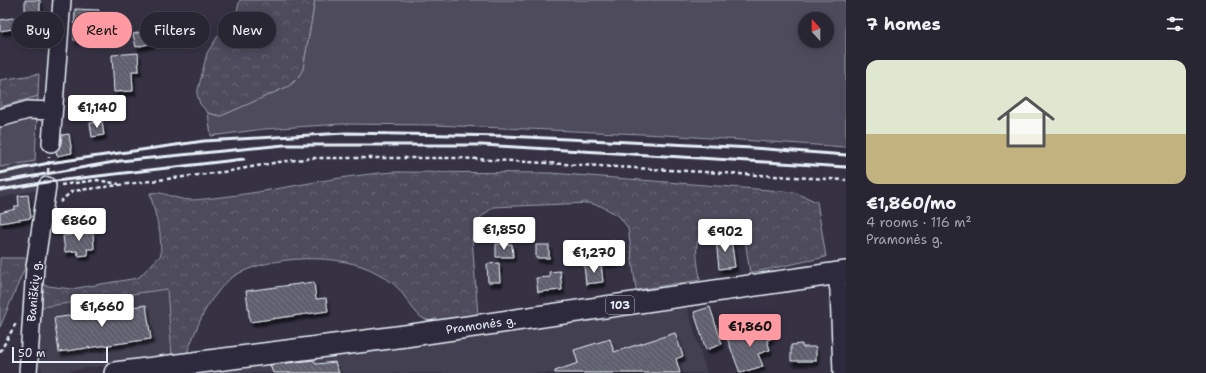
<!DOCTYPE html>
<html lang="en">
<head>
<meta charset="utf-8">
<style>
	body { margin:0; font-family:"Shantell Sans",sans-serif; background:#302e3b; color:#f1f3f6; height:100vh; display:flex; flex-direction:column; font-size:15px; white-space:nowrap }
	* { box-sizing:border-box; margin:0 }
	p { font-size:13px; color:#a5a5ac }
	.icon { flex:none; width:22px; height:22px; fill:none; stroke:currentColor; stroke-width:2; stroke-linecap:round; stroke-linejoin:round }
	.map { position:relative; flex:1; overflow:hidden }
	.details { display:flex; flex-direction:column; background:#282633; width:360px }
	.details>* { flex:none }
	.top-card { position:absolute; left:12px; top:12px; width:380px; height:36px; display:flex; gap:8px }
	.needle { width:26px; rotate:339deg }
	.controls { position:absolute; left:798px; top:12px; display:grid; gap:8px }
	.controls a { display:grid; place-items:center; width:36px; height:36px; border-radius:50%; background:#282633; box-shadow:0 2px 10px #0003,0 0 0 1px #44434e; font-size:20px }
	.scale { position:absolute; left:12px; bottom:10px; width:96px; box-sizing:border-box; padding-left:4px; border:2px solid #e8f1f8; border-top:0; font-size:11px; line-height:14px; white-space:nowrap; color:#e8f1f8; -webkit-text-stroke:3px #2f2a3d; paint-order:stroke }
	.price { position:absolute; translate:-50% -34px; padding:0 9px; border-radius:4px; background:#fff; color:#222; font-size:13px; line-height:26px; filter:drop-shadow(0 1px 2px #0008) }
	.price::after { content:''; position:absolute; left:50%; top:24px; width:12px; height:9px; margin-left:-6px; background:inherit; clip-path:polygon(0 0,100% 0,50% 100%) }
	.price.current { background:#ff9aa2; color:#111 }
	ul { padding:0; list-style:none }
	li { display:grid; align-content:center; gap:8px; height:212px; padding:0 20px }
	li span { display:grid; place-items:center; height:124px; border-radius:12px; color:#555 }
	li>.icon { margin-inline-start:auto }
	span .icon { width:72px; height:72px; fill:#fffc; stroke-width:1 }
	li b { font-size:17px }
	h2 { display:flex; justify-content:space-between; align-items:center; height:48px; padding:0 20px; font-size:17px }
	.tag { padding:0 14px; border-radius:18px; background:#282633; box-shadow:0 2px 10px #0003,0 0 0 1px #44434e; font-size:14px; line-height:36px }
	.tag.current { background:#ff9aa2; color:#111 }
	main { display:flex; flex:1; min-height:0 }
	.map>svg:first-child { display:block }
	.built { fill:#433f51 }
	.grass { fill:#4d4b5c; stroke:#9a9eaa; fill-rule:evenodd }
	.forest { fill:url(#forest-crowns); stroke:#9a9eaa }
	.building { fill:url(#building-back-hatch); stroke:#e8f1f8; filter:url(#shadow) }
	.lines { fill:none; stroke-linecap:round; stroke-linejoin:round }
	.minor-casing { stroke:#e8f1f8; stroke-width:20 }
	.major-casing { stroke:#e8f1f8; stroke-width:24 }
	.path { stroke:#e8f1f8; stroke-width:2.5; stroke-dasharray:4 3; stroke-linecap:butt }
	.minor { stroke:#2f2a3d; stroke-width:17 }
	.major { stroke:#2f2a3d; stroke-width:21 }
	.rail { stroke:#e8f1f8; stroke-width:3 }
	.labels { text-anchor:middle; stroke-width:3; stroke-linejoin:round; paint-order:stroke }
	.shield { fill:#2f2a3d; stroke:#b0b5c0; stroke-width:1 }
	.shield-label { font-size:11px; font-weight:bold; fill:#e8f1f8 }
	.street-label { font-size:12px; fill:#e8f1f8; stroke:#2f2a3d }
</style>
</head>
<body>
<main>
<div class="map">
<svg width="846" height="373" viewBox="0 0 846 373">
	<defs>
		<pattern id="forest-crowns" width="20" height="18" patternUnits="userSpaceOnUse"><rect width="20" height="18" fill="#4d4b5c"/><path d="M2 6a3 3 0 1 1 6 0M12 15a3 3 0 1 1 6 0" fill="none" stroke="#676574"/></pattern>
		<pattern id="building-back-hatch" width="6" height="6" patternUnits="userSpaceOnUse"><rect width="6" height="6" fill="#605e6e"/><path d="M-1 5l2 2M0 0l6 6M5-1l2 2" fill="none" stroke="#777683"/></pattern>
		<filter id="shadow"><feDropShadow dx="2.5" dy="4.5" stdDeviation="1" flood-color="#0009"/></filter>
	</defs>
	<rect width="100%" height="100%" fill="#363244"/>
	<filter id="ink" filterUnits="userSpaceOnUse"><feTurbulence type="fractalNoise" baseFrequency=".025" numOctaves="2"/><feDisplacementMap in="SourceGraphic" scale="8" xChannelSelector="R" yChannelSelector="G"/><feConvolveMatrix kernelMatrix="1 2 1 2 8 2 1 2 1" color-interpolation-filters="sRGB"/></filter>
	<g filter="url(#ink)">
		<!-- built -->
		<g class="built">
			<polygon points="35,161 36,190 0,198 0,167"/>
			<polygon points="167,289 172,356 53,373 44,373 35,361 41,307"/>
			<polygon points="685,301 707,373 177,373"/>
		</g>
		<!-- grass -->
		<g class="grass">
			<path d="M315 0H846V147L665 135 435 125 342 124 264 129 211 136 208 113 221 116 289 86 294 82 303 69ZM805 19H827V41H805Z"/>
			<polygon points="38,96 35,161 0,167 0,107"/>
		</g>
		<!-- forest -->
		<g class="forest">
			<polygon points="240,0 315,0 303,69 299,76 289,86 221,116 208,113 200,104 197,94 207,53 218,36 235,18"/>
			<polygon points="39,74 38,96 0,107 0,80"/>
			<path d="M393 172 551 173 794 192 817 202 826 257 750 273 744 233C735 226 730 225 718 227 715 228 709 228 706 230 690 238 699 266 700 280L636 290 628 228 619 216 601 206 588 203 493 207 480 218 472 238 478 316C464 318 436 325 424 319 415 315 405 295 397 287 392 282 384 277 377 273 341 252 269 255 234 276 228 280 221 287 217 293 202 310 195 334 186 355L172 356 167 289 41 307V285L71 289 138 278 161 255 160 233 150 193C163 191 170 197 182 199 192 201 203 199 213 198 273 192 332 176 393 172Z"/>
			<polygon points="0,258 29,258 0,327"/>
		</g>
		<!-- building -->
		<g class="building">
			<polygon points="25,0 40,0 40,17 51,17 49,39 32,38 32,26 0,31 0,20 25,16"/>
			<polygon points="75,9 99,10 98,41 74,40"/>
			<polygon points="150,30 153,43 136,47 133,34"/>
			<polygon points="138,53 139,71 132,71 133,91 114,92 112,55"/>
			<polygon points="102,121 104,135 92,137 90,123"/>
			<polygon points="69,134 72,153 57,156 56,151 61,144 62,135"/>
			<polygon points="28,195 31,218 0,223 0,213 15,209 15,206 19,206 18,196"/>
			<polygon points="86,229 86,234 93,233 94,249 87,249 88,255 78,256 77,251 65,252 63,236 71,235 70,230"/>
			<polygon points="731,238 735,267 719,269 716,239"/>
			<polygon points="615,241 617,262 603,263 602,242"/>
			<polygon points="496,244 512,244 513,257 496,257"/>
			<rect x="536" y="245" width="13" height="13"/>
			<polygon points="499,263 500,282 488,282 487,264"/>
			<polygon points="601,263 603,282 586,284 584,265"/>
			<polygon points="560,271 562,290 538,292 536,278 550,277 549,272"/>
			<polygon points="314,282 316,299 326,298 328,311 250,322 246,291"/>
			<polygon points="146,305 151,339 59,352 54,318"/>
			<polygon points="710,307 722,344 706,350 694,312"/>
			<polygon points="765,324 771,339 767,340 770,350 758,354 763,366 740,373 727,338"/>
			<polygon points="675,333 683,356 676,359 680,373 555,373 555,371 578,363 574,350 610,339 614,352"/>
			<polygon points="802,344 802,347 816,347 816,361 791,361 791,345"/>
			<polygon points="314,360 316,364 335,362 339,373 273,373 270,365"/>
		</g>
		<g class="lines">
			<!-- minor casing -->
			<g class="minor-casing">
				<g id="minor">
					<polyline points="0,118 28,110 53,111"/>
					<polyline points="51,143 62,0"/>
					<polyline points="836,274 839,290 842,373"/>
					<polyline points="28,373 35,267 47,186"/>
				</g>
			</g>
			<!-- major casing -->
			<g class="major-casing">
				<polyline id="major" points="115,373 405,336 846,272"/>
			</g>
			<!-- path -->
			<g class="path">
				<polyline points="48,172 49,157"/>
				<polyline points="61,185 97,180 119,184"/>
				<polyline points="60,202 72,191 230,171 279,162 314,158 458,158 846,180"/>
				<polyline points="0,352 16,323"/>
			</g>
			<!-- minor -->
			<use href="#minor" class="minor"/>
			<!-- major -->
			<use href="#major" class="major"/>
			<!-- rail -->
			<g class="rail">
				<polyline points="0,173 49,163 204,141 346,133 505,136 753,148 846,155"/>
				<polyline points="0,182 120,161 284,145 482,145 846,167"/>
				<polyline points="0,190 47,182 244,159"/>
			</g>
		</g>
	</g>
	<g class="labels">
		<!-- shield labels -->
		<rect class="shield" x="606" y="296" width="28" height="18" rx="3"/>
		<g class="shield-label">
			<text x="620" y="309">103</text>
		</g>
		<!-- street labels -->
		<g class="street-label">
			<text transform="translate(34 291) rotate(-85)" y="4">Baniškių g.</text>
			<text transform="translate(481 325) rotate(-8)" y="4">Pramonės g.</text>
		</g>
	</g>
</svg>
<div class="controls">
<a><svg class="needle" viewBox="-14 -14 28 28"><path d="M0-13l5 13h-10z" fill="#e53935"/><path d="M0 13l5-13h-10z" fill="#a5a5ac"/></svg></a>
</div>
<div class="scale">50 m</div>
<b class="price" style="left:97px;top:129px">€1,140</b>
<b class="price" style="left:79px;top:242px">€860</b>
<b class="price" style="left:504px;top:251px">€1,850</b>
<b class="price" style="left:725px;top:253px">€902</b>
<b class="price" style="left:594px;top:274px">€1,270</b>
<b class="price" style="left:102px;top:328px">€1,660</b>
<b class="price current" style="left:750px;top:348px">€1,860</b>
<div class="top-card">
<a class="tag">Buy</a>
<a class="tag current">Rent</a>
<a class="tag">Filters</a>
<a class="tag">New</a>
</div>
</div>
<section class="details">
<h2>7 homes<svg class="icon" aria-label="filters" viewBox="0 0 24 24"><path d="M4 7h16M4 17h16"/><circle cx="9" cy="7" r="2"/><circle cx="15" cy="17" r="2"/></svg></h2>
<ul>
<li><span style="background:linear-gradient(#dfe7d0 60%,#c2b280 0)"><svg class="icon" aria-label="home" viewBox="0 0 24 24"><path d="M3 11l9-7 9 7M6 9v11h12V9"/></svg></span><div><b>€1,860/mo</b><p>4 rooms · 116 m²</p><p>Pramonės g.</p></div></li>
</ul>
</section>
</main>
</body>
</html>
